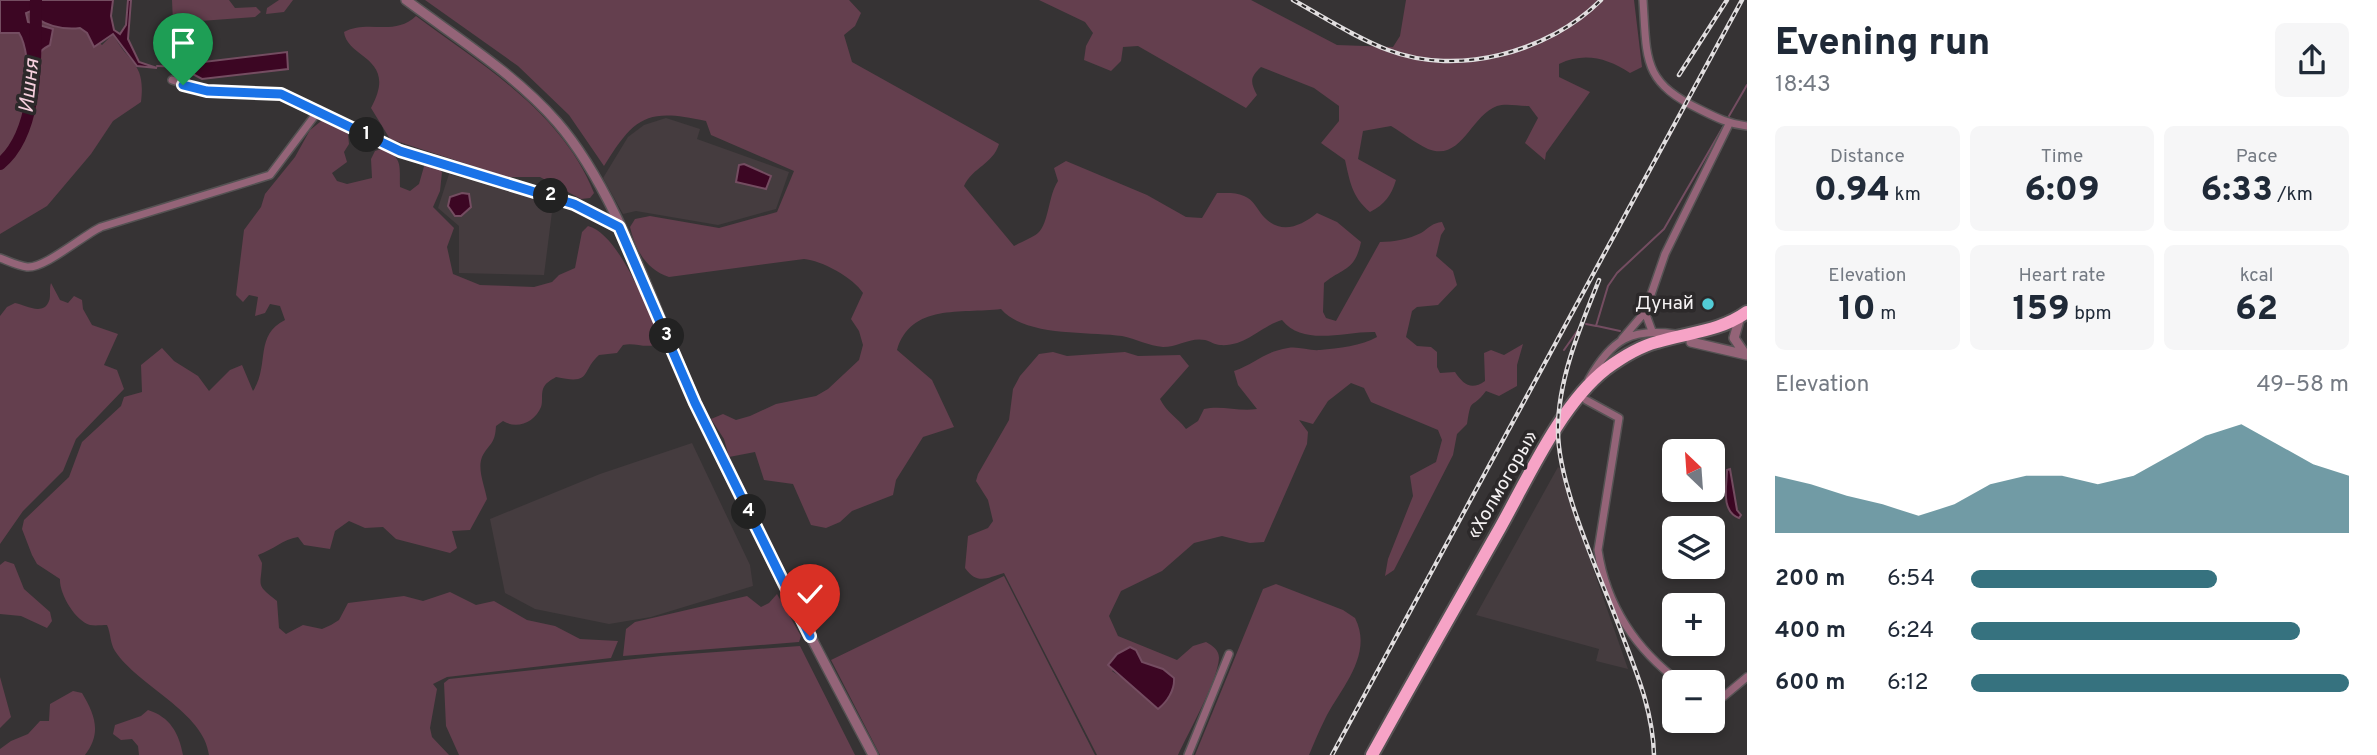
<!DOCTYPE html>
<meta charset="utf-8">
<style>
:root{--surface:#fff;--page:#f6f6f7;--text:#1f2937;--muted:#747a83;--accent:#36727f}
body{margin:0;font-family:Overpass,sans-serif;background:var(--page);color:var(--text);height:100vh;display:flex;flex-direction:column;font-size:26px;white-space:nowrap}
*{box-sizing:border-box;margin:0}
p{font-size:23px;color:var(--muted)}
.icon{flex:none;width:38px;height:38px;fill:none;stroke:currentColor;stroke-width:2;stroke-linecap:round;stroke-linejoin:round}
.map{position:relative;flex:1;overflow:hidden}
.drawer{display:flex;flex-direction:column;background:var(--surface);width:630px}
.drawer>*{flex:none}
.needle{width:46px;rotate:335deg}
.controls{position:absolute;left:1662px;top:439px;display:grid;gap:14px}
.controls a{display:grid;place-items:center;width:63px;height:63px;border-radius:10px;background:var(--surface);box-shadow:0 4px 10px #0003;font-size:35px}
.pin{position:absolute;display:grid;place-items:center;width:60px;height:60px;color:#fff;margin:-72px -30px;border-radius:50% 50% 50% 0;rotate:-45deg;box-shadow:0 0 7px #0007}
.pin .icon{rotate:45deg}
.km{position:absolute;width:35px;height:35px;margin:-18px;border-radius:50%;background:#222;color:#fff;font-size:19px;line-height:35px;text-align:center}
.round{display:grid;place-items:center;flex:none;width:74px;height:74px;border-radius:10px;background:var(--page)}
.headline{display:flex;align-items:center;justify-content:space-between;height:119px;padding:0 28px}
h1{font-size:38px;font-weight:800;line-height:52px}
.stats{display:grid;grid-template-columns:repeat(3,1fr);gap:10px;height:119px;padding:7px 28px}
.stats div{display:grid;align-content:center;border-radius:10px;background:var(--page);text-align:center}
.stats b{font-size:35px;font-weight:800}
.stats small{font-size:19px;font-weight:400}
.stats p{font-size:19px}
.chart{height:196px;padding:14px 28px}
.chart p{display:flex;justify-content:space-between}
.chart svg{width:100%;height:126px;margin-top:7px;fill:var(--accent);opacity:.7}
ul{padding:0 28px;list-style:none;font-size:23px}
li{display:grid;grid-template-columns:112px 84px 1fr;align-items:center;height:52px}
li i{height:18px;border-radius:9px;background:var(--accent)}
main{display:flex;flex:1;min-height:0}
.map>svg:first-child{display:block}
.built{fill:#453c3f}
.green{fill:#643f4e;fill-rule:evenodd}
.water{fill:#3c0623;stroke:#744d61;stroke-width:2}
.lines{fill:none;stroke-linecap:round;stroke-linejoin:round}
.stream{stroke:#744d61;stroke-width:2}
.river{stroke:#3c0623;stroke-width:12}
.minor-casing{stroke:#555253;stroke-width:10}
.tertiary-casing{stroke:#555253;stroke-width:12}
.trunk-casing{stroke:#555253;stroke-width:16}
.minor{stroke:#946478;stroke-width:7}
.tertiary{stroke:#946478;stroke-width:9}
.trunk{stroke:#f6a3c6;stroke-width:12}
.rail-casing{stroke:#e1dedf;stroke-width:4.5}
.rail{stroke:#2c292a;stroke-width:2;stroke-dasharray:5;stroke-linecap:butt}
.route-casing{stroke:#fff;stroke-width:14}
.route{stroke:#1a73e8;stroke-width:9}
.poi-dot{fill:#52ccd6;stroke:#2c292a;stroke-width:2.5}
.labels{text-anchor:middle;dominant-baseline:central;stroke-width:7;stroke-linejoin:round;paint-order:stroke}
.poi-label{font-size:19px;fill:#f5f2f3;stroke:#2c292a;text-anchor:end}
.street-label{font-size:19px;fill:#f5f2f3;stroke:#2c292a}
.water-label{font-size:21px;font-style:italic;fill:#f5cfdd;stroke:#2c292a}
</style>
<main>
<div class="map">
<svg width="1747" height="755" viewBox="0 0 1747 755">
<rect width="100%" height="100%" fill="#363334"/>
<!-- built -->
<path class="built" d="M666 118 700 129 697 139 789 172 776 209 718 225 636 211 623 214 603 178 628 137 644 125Z
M449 174 553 204 544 275 459 273V226L438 208Z
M692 443 750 565 753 586 651 617 609 624 535 609 505 593 490 519 600 474Z
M1558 467 1562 470 1567 494 1628 669 1596 661 1599 649 1476 615Z"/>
<!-- green -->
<path class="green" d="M172 0H229L235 8 256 7 261 12 255 17 173 23Z
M279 0H293L284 12 266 14 267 8Z
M425 0H849L861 13 855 26 844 35 852 62 999 144C993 164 973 167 964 186L1014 246C1021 242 1032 238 1038 233 1049 223 1048 196 1058 181L1054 168 1066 161 1147 195 1186 217 1202 218 1217 193C1226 193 1236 192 1244 196 1254 200 1257 209 1263 216 1280 235 1300 227 1317 213L1337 222 1361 242C1355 271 1344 267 1324 283L1323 312 1326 318 1336 321 1380 242C1394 242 1409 239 1421 233 1429 228 1432 223 1442 222L1445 229 1441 235 1436 256 1453 271 1457 285 1438 305 1417 307 1412 311 1406 337 1417 346 1431 347 1437 352V367L1440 373 1455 372C1463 384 1471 391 1485 381L1484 353 1491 350 1504 355 1523 344 1517 365V386L1499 396 1486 391C1470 412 1472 394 1467 424L1457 434 1453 455 1394 570 1385 576 1388 559 1413 496 1410 476 1436 462 1442 440 1438 430 1371 402 1364 388 1351 383 1328 401 1313 424 1299 420 1308 432 1307 444 1264 542 1250 543 1222 536 1194 543 1162 571 1121 591 1109 616 1118 636 1177 660 1193 646 1206 642C1213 646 1219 650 1219 658 1218 680 1188 733 1178 755H1097L1004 573C987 578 977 585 965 568L968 536 988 528 993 521 988 500 976 481 978 474 1009 420 1013 389 1020 376 1039 354 1053 352 1067 356 1125 352 1138 356 1180 355 1189 366 1160 399C1167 413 1177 417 1186 429L1198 421 1204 409C1222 405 1239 412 1257 409L1238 385 1234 371C1255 364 1263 352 1288 348 1298 346 1309 351 1320 350 1338 348 1362 346 1377 337L1375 332C1345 331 1303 347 1282 320 1261 326 1246 347 1220 345 1215 345 1210 341 1205 340 1190 337 1178 347 1163 347 1149 346 1136 339 1122 336 1088 331 1025 337 1001 309 961 314 911 303 897 350L932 380 954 427 923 437 896 480 893 495 852 511 840 522 826 528 811 525 793 484 764 480 755 452 729 457 724 439 711 419 723 414 736 420 750 416 776 404 816 396 828 389 859 360 863 345 859 331 851 319 863 293C854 278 821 260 804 259L669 277C647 270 635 250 630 227L635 219 650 216 719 228 777 212 794 171 711 135 706 121C647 108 635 116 604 166L569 115 518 66ZM1136 650 1142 662 1163 669 1174 686 1168 699 1152 704 1143 692 1112 671Z
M1039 0H1251L1337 45 1393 47 1400 36 1406 0H1634L1642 67 1630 73C1607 58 1584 52 1559 64V77L1590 92 1546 153 1545 160 1525 143 1538 118 1529 106C1520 106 1505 103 1497 106 1470 116 1462 162 1428 149 1415 143 1403 133 1391 126L1363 131 1358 159 1396 180C1391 196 1385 204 1370 212 1352 197 1350 182 1345 160L1321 143 1339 121V106L1314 88 1261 67C1250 77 1250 82 1257 95L1246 108 1138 46 1123 47 1121 61 1111 71 1084 60 1086 46 1093 33 1085 22Z
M32 11C43 25 63 31 80 28L102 45 113 34C128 64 146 61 141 102L113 121 91 154 47 206 0 234V33H19L27 44 29 75 53 29 28 22 26 12Z
M416 16C482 65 562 112 594 193L590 198 581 199 540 177H507L390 139 371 108C399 57 347 59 344 32 368 19 394 37 416 16Z
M325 118 334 121 348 134 349 144 344 152 347 162 332 173 337 181 347 184 372 178 371 159 375 151 384 148C404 159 399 168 400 187L410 191 419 184 425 163 435 165 442 172 440 191 433 207 454 228 447 247 453 274 480 285 534 287 552 282 559 275 575 268 582 232 588 226C619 234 646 307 660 335L658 344C645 349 635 342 623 345L617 353 599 355C580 372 593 385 556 377 551 380 545 383 543 389 541 395 543 401 541 407 535 422 517 430 503 421L496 426C495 445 489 443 482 457 477 469 485 487 487 499L470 530 452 531 457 548 450 553 396 539 383 527 365 528 349 521 335 531 330 549 304 545 298 537C283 539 273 550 258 555L262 563C261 587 255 584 277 601L279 628 286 634 303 625 322 629 331 625 339 620 348 603 404 596 423 601 450 592 476 605 494 601 527 620 555 626 580 639 618 641 611 658 447 677 433 684 437 689 430 728 432 737 449 755H209C204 712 138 686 115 651 110 643 111 634 107 625 102 625 95 626 90 625 75 621 59 593 60 579L37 564 32 555 22 529 24 520 69 477 82 442 121 406 124 397 142 392 141 365 162 348 174 361 198 376 209 391 230 370 242 365 253 391C270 365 254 335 285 320L280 306 270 304 265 313 255 316 258 297 249 295 243 302 236 295 244 230 261 207 265 194 295 157 310 130Z
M51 283 60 300 68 303 74 296 82 300 83 309 92 325 118 334 104 365 117 370 124 389 76 439 63 471 23 511 0 544V316L7 307 15 303C24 304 43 317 49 301 51 296 49 289 51 283Z
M5 561 14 564 24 589 50 612 52 621 47 628 21 616 0 614V565Z
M1004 576 1095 755H880L831 660Z
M1276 584 1343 610 1355 618C1374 655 1340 689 1325 719 1319 731 1314 743 1309 755H1195L1263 589Z
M777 594 801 636 799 642 623 656 626 629 635 622 747 596 761 607 769 603Z
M800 646 855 755H459L446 726 444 683 449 679 662 656Z
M0 677 11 717 0 728Z
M73 691 82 693C95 715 102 733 85 755H0V749L11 741 28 734 40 721H49L50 704Z
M148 710C170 717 179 733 183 755H139L138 746 132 739 121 740 113 734 115 725 141 716Z"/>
<!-- water -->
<path class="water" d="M0 0H113L111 16 114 30 120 34 126 25 128 0H131L128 39 139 62 157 68 137 66 113 34 94 47 87 33 80 28C65 30 39 26 31 11L26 13 28 22 53 29 50 45C29 56 38 66 34 82 24 68 29 48 19 33H0Z
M287 52 288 69 202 79 187 71 186 64Z
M744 164 771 176 766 189 736 182 739 165Z
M462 193 469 194 471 207 461 216H455L448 206 450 197Z
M1730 469 1737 510 1741 515 1739 518C1720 511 1727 485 1727 470Z
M1130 647 1136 650 1142 662 1163 669 1174 678C1175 690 1167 702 1158 709L1108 665 1117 654Z"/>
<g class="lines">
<!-- stream -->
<path class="stream" d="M157 66 186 67
M1729 116 1747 85
M1586 324 1596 326 1608 286 1617 273 1664 229 1723 127
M1597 326 1620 331
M1564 350 1583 323"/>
<!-- river -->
<path class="river" d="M0 164C41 131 35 48 36 0"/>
<!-- minor casing -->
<g class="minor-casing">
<path id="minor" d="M1643 0C1647 60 1642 82 1701 110 1717 118 1729 124 1747 126
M172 80 207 91 281 95 400 151 532 190 574 204 619 227
M0 258C8 261 18 266 27 267 44 269 82 236 101 227L270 175 319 110
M1645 312 1652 331
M1622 339 1645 312 1665 254 1729 124
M1589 379C1612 339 1631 328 1675 334
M1586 400 1619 418 1598 550C1606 605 1636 650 1680 682
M1713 700 1723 697 1747 677
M1188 755 1229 654"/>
</g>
<!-- tertiary casing -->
<g class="tertiary-casing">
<path id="tertiary" d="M406 0C457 38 515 74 557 122 618 192 656 316 695 401 749 521 811 638 873 755
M1740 317 1734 338 1745 354
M1691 342 1747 355"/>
</g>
<!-- trunk casing -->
<g class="trunk-casing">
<path id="trunk" d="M1372 755C1414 679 1457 604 1500 528 1528 478 1561 404 1606 369 1621 358 1638 347 1657 342 1689 332 1719 332 1747 312"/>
</g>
<!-- minor -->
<use href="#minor" class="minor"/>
<!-- tertiary -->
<use href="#tertiary" class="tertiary"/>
<!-- trunk -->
<use href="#trunk" class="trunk"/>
<!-- rail casing -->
<g class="rail-casing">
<path id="rail" d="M1293 0C1324 17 1354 37 1388 50 1458 77 1549 52 1601 0
M1679 75 1727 0
M1599 280C1581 325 1558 379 1558 429 1557 487 1603 581 1623 637 1638 676 1653 713 1654 755
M1332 755 1742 0"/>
</g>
<!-- rail -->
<use href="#rail" class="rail"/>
</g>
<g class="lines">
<!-- route casing -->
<g class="route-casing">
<path id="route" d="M183 85 207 91 281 94 400 151 574 204 619 227 695 403 810 636"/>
</g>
<!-- route -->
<use href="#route" class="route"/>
</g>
<!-- markers -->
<circle class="poi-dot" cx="1708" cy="304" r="7"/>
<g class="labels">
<!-- poi labels -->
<g class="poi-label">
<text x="1694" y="304">Дунай</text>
</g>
<!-- street labels -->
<g class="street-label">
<text transform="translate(1503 485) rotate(-60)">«Холмогоры»</text>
</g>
<!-- water labels -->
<g class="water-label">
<text transform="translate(30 86) rotate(-84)">Ишня</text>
</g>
</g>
</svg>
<div class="controls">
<a><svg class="needle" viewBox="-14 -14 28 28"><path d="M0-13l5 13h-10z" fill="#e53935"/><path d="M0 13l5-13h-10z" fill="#747a83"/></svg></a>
<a><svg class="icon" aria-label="layers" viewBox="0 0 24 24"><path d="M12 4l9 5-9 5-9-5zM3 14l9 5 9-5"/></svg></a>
<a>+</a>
<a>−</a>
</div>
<div class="pin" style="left:183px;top:85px;background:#1e9e55"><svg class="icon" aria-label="arrive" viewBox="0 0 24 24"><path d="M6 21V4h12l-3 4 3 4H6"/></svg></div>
<div class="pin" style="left:810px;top:636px;background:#d93025"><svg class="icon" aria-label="check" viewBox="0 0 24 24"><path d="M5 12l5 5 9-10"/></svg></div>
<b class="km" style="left:367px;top:135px">1</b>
<b class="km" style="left:551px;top:196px">2</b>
<b class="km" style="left:667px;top:336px">3</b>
<b class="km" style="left:749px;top:512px">4</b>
</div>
<section class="drawer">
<div class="headline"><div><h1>Evening run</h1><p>18:43</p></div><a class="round"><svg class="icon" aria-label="share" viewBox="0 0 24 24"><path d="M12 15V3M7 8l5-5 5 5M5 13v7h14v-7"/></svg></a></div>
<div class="stats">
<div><p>Distance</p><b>0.94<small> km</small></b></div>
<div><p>Time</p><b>6:09</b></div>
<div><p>Pace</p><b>6:33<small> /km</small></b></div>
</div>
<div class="stats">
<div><p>Elevation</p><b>10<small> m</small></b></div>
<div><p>Heart rate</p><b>159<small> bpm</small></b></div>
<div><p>kcal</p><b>62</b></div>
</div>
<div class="chart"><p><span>Elevation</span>49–58 m</p>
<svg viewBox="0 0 160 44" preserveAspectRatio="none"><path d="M0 44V24L10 27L20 31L30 34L40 38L50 34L60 27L70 24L80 24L90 27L100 24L110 17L120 10L130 6L140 13L150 20L160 24V44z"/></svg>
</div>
<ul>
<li><b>200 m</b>6:54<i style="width:65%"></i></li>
<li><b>400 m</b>6:24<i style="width:87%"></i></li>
<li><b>600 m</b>6:12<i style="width:100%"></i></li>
</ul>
</section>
</main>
